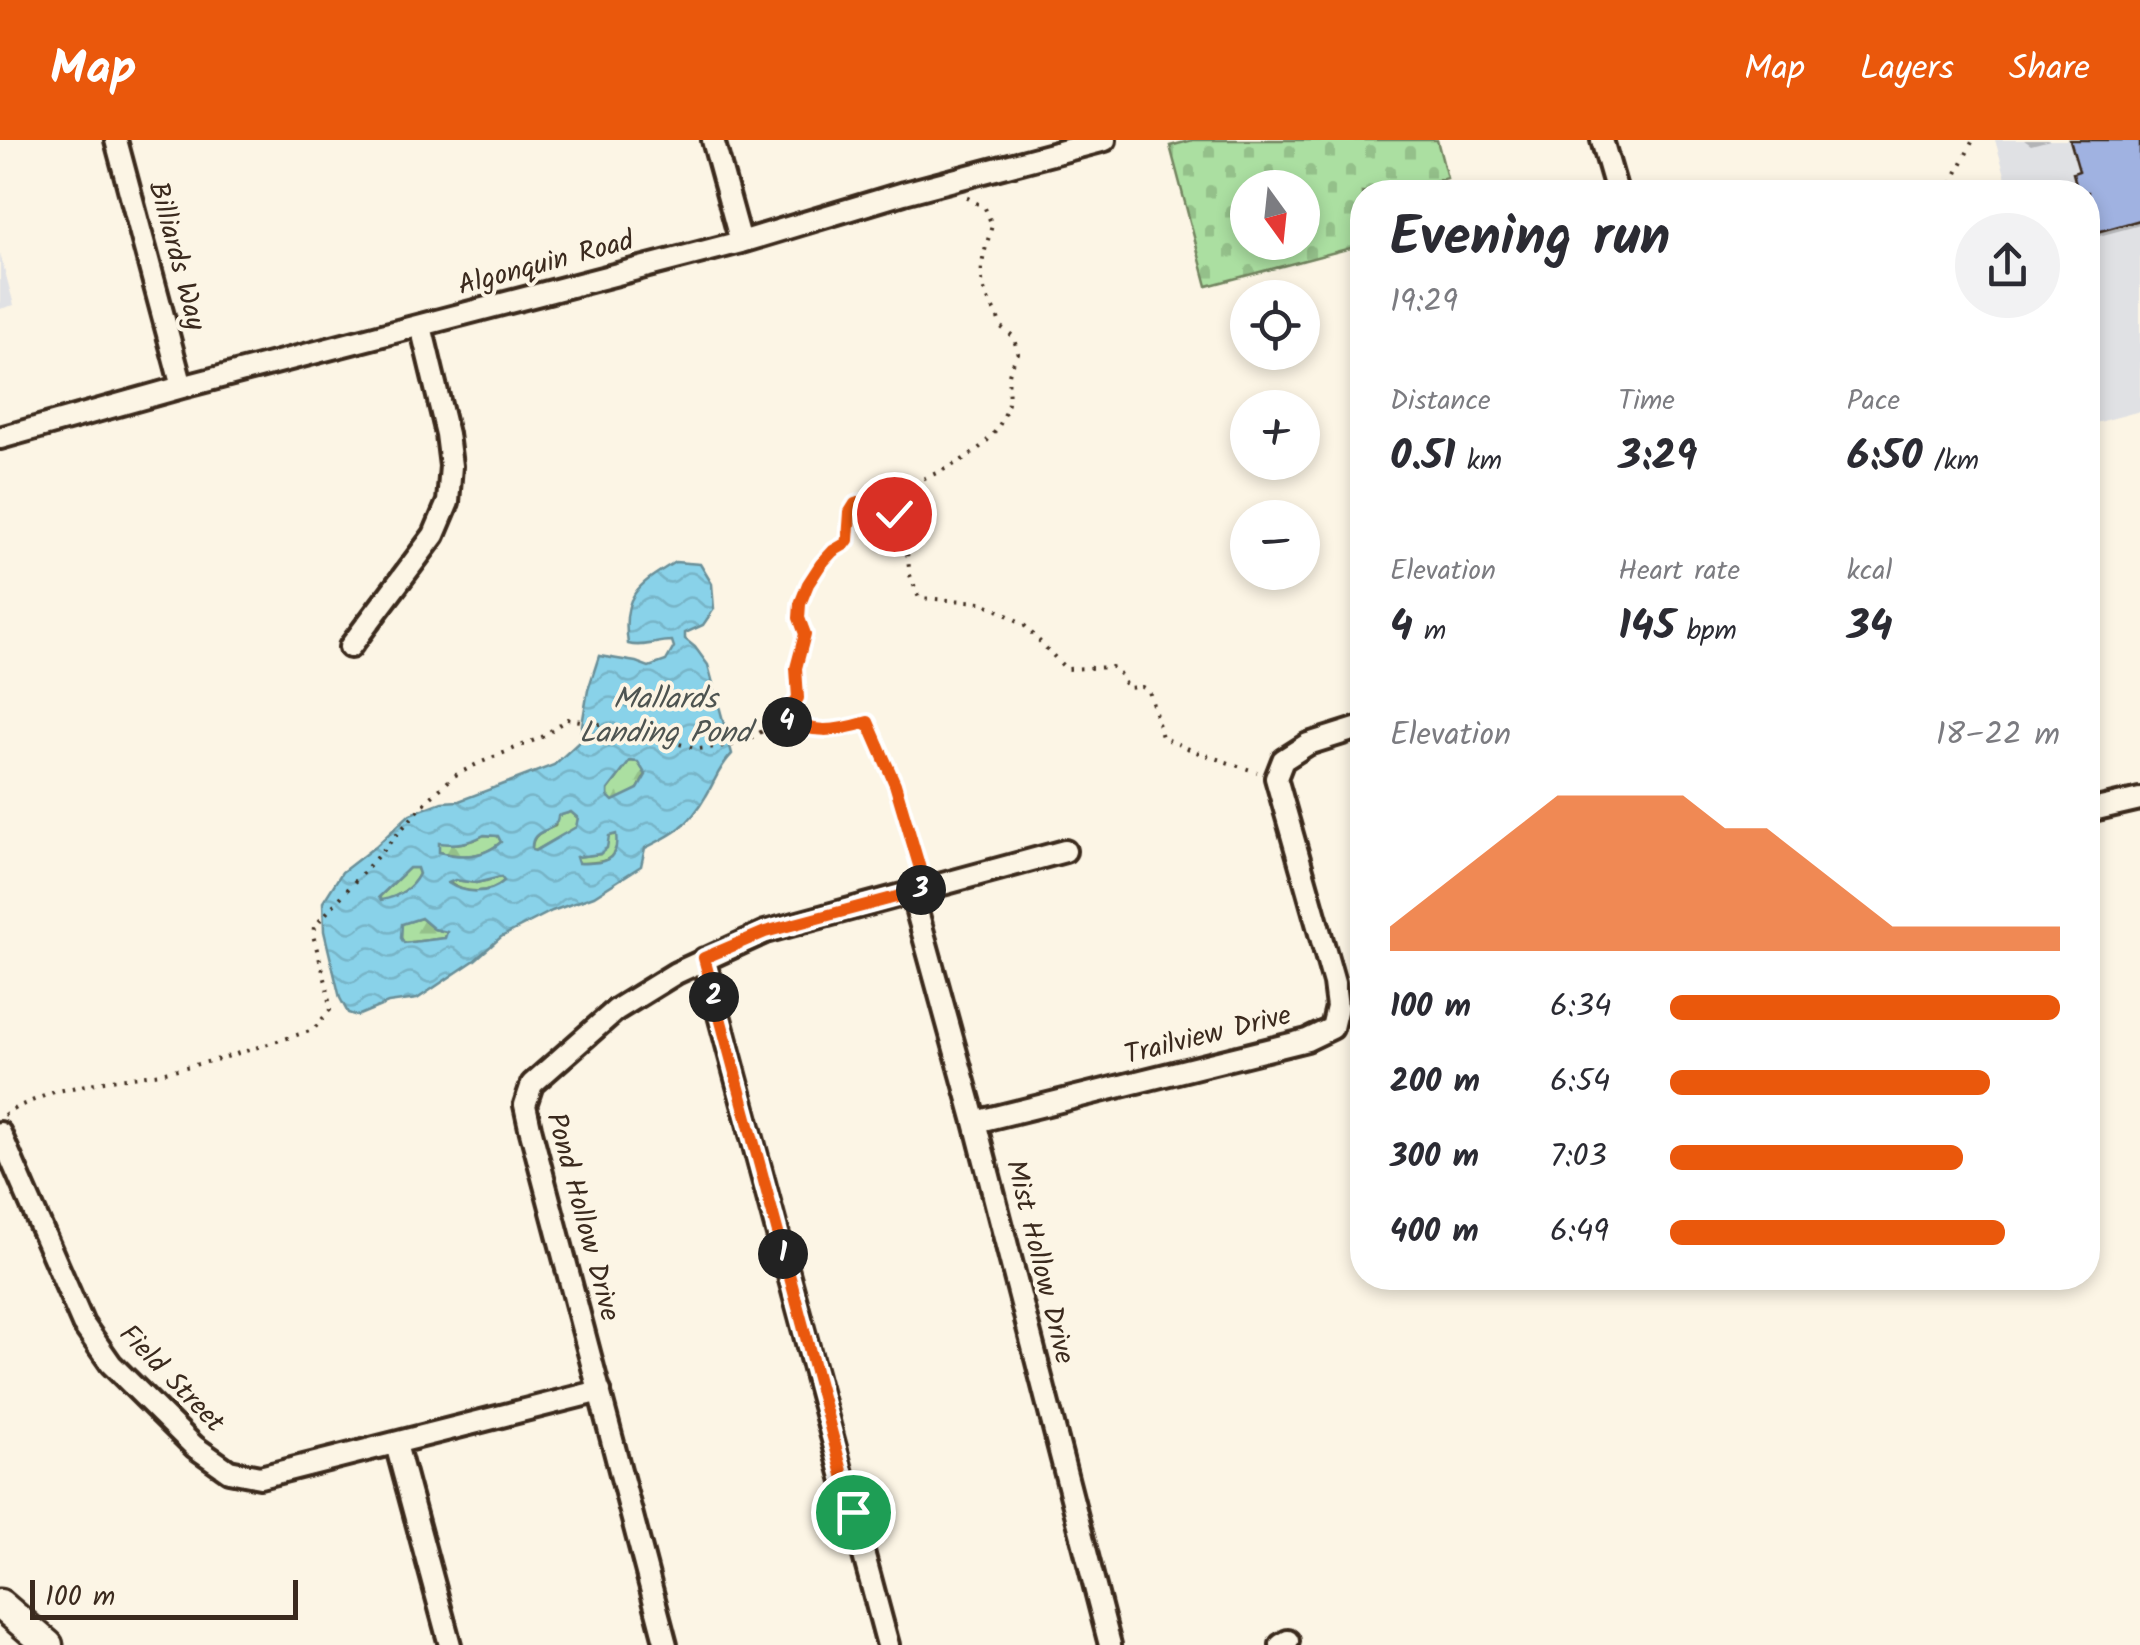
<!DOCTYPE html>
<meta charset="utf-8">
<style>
:root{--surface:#fff;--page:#f2f2f3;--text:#2b2b33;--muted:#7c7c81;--accent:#ea580c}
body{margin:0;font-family:Kalam,sans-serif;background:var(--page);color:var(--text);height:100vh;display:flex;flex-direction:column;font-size:38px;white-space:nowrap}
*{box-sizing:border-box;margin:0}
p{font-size:32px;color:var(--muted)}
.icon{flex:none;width:55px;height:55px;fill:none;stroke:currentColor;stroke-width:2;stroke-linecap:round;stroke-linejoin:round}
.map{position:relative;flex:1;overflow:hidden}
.sheet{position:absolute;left:1350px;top:40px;width:750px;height:1110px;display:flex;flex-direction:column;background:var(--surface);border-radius:40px;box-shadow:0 5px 15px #0003}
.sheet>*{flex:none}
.needle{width:65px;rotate:165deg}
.tools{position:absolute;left:1230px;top:30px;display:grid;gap:20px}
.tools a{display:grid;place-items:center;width:90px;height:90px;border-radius:50%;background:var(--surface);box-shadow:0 5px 15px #0003;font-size:50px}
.scale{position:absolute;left:30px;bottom:25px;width:268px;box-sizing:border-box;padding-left:10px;border:5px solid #3b2a1e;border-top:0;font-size:28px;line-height:35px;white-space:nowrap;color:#3b2a1e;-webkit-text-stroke:8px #fcf5e5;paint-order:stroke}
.pin{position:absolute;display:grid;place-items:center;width:85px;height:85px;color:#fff;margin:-42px;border:5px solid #fff;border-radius:50%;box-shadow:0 2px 10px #0007}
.km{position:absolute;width:50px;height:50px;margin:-25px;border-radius:50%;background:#222;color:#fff;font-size:28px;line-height:50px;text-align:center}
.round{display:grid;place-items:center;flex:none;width:105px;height:105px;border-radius:52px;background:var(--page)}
.headline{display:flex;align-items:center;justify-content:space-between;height:170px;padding:0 40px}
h1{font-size:55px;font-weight:700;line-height:75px}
.figures{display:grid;grid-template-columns:repeat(3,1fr);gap:15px;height:170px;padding:10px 40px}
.figures div{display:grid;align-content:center}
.figures b{font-size:42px;font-weight:700}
.figures small{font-size:28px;font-weight:400}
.figures p{font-size:28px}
.chart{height:280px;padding:20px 40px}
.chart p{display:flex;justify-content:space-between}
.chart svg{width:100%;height:180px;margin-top:10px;fill:var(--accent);opacity:.7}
ul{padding:0 40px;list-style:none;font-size:32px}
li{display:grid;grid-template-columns:160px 120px 1fr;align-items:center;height:75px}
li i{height:25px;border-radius:12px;background:var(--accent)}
header{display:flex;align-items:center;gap:60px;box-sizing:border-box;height:140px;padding:0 50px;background:var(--accent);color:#fff}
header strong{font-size:48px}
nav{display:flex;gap:55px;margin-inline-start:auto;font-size:35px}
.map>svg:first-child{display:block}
.built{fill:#e0e1e4}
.forest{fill:url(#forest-firs);stroke:#738460;stroke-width:2.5}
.cemetery{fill:url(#cemetery-stones);stroke:#738460;stroke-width:2.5;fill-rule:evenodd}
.water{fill:url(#water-waves);stroke:#6a8f98;stroke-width:2.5;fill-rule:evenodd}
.shadow{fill:#0003}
.building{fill:#a0b2e1;stroke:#3b2a1e;stroke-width:2.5}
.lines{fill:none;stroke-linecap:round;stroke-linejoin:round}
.minor-casing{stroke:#3b2a1e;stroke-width:28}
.major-casing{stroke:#3b2a1e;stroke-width:35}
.path{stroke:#3b2a1e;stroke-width:4;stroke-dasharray:2.5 8;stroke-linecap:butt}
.minor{stroke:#fcf5e5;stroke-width:20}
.major{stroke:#fcf5e5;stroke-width:28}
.route-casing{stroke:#fff;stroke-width:20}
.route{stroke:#ea580c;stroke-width:12}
.labels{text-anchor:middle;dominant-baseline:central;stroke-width:8;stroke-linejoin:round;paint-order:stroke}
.street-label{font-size:28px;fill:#3b2a1e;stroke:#fcf5e5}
.water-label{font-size:30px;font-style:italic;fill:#4e5451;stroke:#fcf5e5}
</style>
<header>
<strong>Map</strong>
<nav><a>Map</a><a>Layers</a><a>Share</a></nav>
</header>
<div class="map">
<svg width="2140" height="1505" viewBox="0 0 2140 1505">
<defs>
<pattern id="forest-firs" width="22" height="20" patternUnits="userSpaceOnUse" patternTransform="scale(2.5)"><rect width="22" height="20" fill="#abdfa1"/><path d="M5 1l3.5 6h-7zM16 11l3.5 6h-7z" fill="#94c08a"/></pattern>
<pattern id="cemetery-stones" width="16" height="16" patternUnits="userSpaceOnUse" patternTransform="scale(2.5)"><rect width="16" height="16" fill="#abdfa1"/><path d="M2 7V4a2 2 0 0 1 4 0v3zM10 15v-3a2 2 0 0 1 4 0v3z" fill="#94c08a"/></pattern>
<pattern id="water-waves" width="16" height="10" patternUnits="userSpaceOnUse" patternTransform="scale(2.5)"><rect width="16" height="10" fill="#89d2e9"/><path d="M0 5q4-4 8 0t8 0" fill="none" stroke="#77b4c7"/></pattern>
</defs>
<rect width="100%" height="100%" fill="#fcf5e5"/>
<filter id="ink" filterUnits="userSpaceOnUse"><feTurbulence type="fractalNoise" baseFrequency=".01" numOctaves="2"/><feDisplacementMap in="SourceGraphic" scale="20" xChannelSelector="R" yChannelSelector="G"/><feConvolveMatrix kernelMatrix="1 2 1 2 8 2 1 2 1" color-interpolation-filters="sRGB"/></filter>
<g filter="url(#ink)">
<!-- built -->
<path class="built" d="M1995 0H2140V271L2088 285V52H2010Z
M0 113 14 165 0 169Z"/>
<!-- forest -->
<path class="forest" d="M630 621 638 622 646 634 638 649 613 662 608 656V650Z
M571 672 578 678 577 687 535 711 532 710C531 695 542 691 555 686L557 676Z
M617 694C620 723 601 723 578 723L575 717 600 714 609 696Z
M484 695 498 696 501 702C483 718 462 718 439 712L438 702C455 705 469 704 484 695Z
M409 728H417L419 734C411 750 398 757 382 761L379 757Z
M502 737 504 741C489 755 464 754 448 742L455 740 476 743Z
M421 778 434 789 447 792 445 798 404 803 401 798V784Z"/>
<!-- cemetery -->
<path class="cemetery" d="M1193 0H1437L1447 38 1393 52H1362V105L1207 146 1170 6ZM1248 48H1302V102H1248Z"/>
<!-- water -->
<path class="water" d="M675 422 700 424 712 444 714 469 703 485 685 493V499L695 507 708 525 732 614C719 627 715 641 706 656 689 686 674 694 645 708L641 726 594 756 552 771 501 797 475 820 417 859 388 863 357 876 348 873 340 858 324 791 323 762 342 732 377 705 410 674 442 662 459 661 554 625 579 602 588 550 599 516 636 522 649 527 666 521 674 507 672 501C656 501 643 508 628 504 621 456 637 445 675 422ZM630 621 638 622 646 635 638 649 613 661 608 656V650ZM571 672 578 678 576 687 535 711 532 710C530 685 556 696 558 676ZM616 694C620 723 600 724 578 723L576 717 600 714 607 708 609 696ZM484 695 498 696 501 702C483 718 461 718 439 712V703C456 705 469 703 484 695ZM409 728H417L419 734C411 750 398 757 381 760L379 757ZM501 737 504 741C489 755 464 754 448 743L455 740 476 743ZM421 778 434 789 447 792 445 798 404 803 401 798 402 784Z"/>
<!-- shadow -->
<path class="shadow" d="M2024 0H2050L2031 5Z
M2073 0H2140V85L2099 96 2092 92 2088 77V52H2081L2076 35 2082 33Z"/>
<!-- building -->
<path class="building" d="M2070 0H2140V80L2090 94 2088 86V52H2078L2073 33 2079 31Z"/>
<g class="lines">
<!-- minor casing -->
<g class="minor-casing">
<path id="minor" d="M116 0 182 247
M713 0 741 102
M1602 0 1617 52
M0 298 182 247 741 102 904 53 1105 0
M350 507 434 395 448 362 451 326 447 294 421 186
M2088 671 2140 659
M912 753 975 982 1110 1505
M704 819 888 1505
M975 982 1307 900 1332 888 1337 867 1334 843 1276 638 1283 620 1308 604 1362 587
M0 993 83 1184 111 1224 195 1307 229 1331 260 1337 600 1251
M396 1304 450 1505
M666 1505 530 988 525 965 532 944 616 870 676 833 765 792 1065 711
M1281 1505 1288 1501"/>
</g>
<!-- major casing -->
<g class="major-casing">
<path id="major" d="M0 1464 48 1505"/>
</g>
<!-- path -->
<path class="path" d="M1948 52 1973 0
M887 355 894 374 904 391 910 435 919 458 982 462 1022 483 1066 529 1112 527 1119 533 1127 548 1142 547 1149 551 1162 597 1196 612 1257 632
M782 579 799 558 796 528 805 493C792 468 810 433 830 414 836 409 843 406 848 400L850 372 855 364C900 345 979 328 1002 280 1012 261 1007 254 1009 235 1010 228 1015 220 1018 213L1013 196 1001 187C998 175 992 168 987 157 975 131 986 110 992 85L985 68 966 57
M4 975 17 967 54 952 104 941 161 933 223 918 313 890 330 870 327 846 313 795 314 787 427 661 454 636 477 624 542 597 567 579 595 583 699 609 741 604 782 579C813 594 835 592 868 581L895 645 921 731"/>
<!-- minor -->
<use href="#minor" class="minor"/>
<!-- major -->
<use href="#major" class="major"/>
</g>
</g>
<g class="lines" filter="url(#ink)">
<!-- route casing -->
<g class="route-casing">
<path id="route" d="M853 1372 704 818 765 792 926 749 895 644 868 582C834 592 814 594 782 579L798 558 796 528 805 494 799 478 800 464 808 444 821 424 833 411 845 404 848 400 850 372 855 364 887 354 894 374"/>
</g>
<!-- route -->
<use href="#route" class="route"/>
</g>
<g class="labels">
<!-- street labels -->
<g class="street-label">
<text transform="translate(176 116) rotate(75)">Billiards Way</text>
<text transform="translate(546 124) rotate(-15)">Algonquin Road</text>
<text transform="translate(1208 896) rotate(-14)">Trailview Drive</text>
<text transform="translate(582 1077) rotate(75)">Pond Hollow Drive</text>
<text transform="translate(1039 1122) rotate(76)">Mist Hollow Drive</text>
<text transform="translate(171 1239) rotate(46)">Field Street</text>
</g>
<!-- water labels -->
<g class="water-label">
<text x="665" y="560">Mallards<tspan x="665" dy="34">Landing Pond</tspan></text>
</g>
</g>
</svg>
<div class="tools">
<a><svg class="needle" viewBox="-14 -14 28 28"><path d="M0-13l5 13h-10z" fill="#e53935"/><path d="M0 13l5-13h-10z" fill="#7c7c81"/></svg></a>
<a><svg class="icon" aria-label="locate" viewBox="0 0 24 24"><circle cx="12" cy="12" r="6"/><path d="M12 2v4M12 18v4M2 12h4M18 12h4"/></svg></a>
<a>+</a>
<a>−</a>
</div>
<div class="scale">100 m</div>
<div class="pin" style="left:853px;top:1372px;background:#1e9e55"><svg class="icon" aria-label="arrive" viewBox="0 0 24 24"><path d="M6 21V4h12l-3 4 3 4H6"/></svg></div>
<div class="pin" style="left:894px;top:374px;background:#d93025"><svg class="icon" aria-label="check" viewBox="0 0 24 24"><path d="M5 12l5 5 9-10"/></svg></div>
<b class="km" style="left:783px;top:1114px">1</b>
<b class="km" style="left:714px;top:857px">2</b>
<b class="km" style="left:921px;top:750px">3</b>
<b class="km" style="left:787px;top:582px">4</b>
<section class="sheet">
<div class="headline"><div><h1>Evening run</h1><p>19:29</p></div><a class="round"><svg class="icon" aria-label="share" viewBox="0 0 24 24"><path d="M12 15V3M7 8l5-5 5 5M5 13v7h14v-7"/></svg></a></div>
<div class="figures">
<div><p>Distance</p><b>0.51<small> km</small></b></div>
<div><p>Time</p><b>3:29</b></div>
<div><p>Pace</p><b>6:50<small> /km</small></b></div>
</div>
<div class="figures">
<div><p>Elevation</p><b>4<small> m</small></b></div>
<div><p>Heart rate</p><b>145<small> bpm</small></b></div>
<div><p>kcal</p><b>34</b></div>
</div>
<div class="chart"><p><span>Elevation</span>18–22 m</p>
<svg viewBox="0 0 160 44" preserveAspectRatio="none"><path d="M0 44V38L10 30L20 22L30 14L40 6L50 6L60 6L70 6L80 14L90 14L100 22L110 30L120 38L130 38L140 38L150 38L160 38V44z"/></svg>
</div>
<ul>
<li><b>100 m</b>6:34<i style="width:100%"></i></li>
<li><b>200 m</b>6:54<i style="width:82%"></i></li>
<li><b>300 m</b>7:03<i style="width:75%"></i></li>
<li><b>400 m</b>6:49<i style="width:86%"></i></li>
</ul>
</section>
</div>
